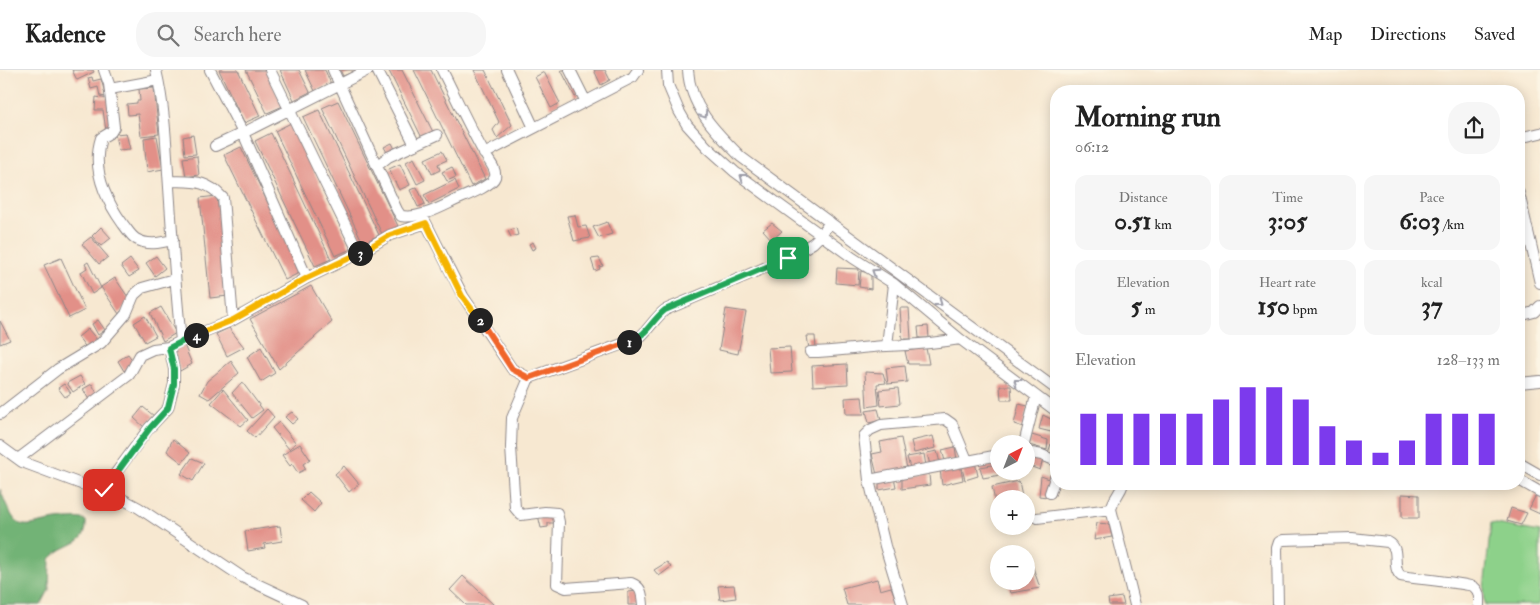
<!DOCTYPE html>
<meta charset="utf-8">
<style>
:root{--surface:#fff;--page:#f6f6f6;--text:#222;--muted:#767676;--line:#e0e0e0;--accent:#7c3aed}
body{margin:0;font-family:"IM FELL Double Pica",serif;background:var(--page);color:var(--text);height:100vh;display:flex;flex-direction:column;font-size:19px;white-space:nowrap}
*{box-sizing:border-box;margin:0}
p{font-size:16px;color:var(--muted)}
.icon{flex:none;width:28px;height:28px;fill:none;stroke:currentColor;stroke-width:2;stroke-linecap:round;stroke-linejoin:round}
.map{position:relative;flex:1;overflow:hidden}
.drawer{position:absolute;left:1050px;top:15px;width:475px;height:405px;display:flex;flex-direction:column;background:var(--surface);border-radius:20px;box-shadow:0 2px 12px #0003}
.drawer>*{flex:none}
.needle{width:32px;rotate:42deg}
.tools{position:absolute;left:990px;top:365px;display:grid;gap:10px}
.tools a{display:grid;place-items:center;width:45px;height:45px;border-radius:50%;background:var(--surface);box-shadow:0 2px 12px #0003;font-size:25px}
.pin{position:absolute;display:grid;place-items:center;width:42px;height:42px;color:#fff;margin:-21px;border-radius:10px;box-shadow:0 2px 8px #0006}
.km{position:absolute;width:25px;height:25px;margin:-12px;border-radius:50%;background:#222;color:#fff;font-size:14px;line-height:25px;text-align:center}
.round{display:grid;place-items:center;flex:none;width:52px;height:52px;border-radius:20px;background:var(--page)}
.summary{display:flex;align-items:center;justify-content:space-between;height:85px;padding:0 25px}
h1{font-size:28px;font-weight:800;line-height:38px}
.metrics{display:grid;grid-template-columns:repeat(3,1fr);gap:8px;height:85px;padding:5px 25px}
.metrics div{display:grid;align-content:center;border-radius:12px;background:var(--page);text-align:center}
.metrics b{font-size:25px;font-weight:800}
.metrics small{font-size:14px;font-weight:400}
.metrics p{font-size:14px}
.chart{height:140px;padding:10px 25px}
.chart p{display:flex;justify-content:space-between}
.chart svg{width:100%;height:90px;margin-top:5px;stroke:var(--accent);stroke-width:6}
header{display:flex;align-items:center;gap:30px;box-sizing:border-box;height:70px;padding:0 25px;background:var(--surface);border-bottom:1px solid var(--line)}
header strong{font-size:24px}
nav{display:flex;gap:28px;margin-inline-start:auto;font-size:18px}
.search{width:350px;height:45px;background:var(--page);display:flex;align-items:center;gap:12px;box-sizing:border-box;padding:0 18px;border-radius:20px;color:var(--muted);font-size:19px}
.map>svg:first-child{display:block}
.green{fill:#8dd18a;stroke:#587a62}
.forest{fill:#72b376;stroke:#4a6a58}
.building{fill:#e29088}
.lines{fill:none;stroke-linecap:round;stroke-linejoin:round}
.minor-casing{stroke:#8c8586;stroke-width:12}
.minor{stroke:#fff;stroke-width:10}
.oneway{stroke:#9c9ca7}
.split-1-casing{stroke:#fff;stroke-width:10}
.split-2-casing{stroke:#fff;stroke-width:10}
.split-3-casing{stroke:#fff;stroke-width:10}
.split-4-casing{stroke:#fff;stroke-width:10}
.split-5-casing{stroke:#fff;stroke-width:10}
.split-1{stroke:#22a559;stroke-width:6}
.split-2{stroke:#f0652b;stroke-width:6}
.split-3{stroke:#f5b400;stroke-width:6}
.split-4{stroke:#f5b400;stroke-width:6}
.split-5{stroke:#22a559;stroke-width:6}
</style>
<header>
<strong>Kadence</strong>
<div class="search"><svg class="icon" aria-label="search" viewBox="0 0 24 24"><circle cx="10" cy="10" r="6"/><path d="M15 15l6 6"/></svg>Search here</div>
<nav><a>Map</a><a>Directions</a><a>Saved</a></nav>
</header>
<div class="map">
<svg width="1540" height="535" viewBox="0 0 1540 535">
<rect width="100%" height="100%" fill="#fcf5e5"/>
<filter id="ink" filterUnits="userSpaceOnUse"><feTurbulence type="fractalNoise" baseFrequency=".02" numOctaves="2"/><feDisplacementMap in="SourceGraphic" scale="10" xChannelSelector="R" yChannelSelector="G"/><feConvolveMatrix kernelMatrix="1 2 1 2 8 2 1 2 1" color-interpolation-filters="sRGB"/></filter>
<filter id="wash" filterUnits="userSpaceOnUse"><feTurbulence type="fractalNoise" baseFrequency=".0096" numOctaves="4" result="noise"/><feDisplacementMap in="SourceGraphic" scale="20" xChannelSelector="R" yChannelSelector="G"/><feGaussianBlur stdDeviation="1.12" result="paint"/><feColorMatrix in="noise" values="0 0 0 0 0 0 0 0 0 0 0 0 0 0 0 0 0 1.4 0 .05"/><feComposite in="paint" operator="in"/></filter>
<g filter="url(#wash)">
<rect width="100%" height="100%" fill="#f7e8d1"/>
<!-- green -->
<path class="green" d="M1491 453 1540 462V535H1485L1484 519Z"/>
<!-- forest -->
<path class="forest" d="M0 419C20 472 22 452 67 449 75 449 80 447 86 451 87 473 73 472 59 481 56 483 53 486 50 489L49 520 41 535H0Z"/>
<g id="blocks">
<!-- building -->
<path class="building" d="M72 0H93L94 2 77 10Z
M219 0H238L260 46 244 53Z
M246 0H266L283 36 267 43Z
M280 0H299L310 22 294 30Z
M305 0H325L331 14 315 21Z
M340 0H357L343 6Z
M392 0H402L434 64 423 70 389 1Z
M414 0H431L485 109 471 116Z
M474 0H485L512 55 497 68 493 60 499 52Z
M561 0H566L579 25 575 27Z
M594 0H605L610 10 601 15Z
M544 2 560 33 551 38 535 7Z
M92 7 93 11 101 9 106 27 100 26 98 17 91 19 88 8Z
M154 18 159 64 141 66 138 44 128 45 127 34 137 33V31H140L139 19Z
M96 27 109 29 111 60 106 61 103 40H95Z
M338 31 398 156 382 164 322 38Z
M319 40 379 165 363 173 303 47Z
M291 53 351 179 335 186 275 61Z
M126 63 130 79 118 80 115 64Z
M271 63 331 189 315 196 255 71Z
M193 65 196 84 185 85 183 67Z
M157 66 163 99 147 102 144 68Z
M392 73 396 81 388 84 384 77Z
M241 77 301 202 285 210 224 85Z
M442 81 447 90 438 94 440 100 432 104 425 89Z
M197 86 199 105 186 107 183 88Z
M414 88 425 110 417 114 406 92Z
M400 94 410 115 399 120 389 99Z
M452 97 456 107 447 111 442 102Z
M455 110 459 119 429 134 424 125Z
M417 117 425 134 418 137 410 120Z
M217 126 228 226 210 228 200 128Z
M575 145 578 157 586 156 590 168 574 171 567 146Z
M607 152 612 164 599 168 593 157Z
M772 153 782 161 772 170 763 160Z
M101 157 111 168 101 176 92 166Z
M516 158 518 165 511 167 508 161Z
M91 167 108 187 99 194 82 174Z
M533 172 536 178 532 180 529 174Z
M156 186 165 198 155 206 146 193Z
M61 188 85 240 69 248 44 195Z
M599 188 603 196 599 197 600 199 595 201 591 189Z
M130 189 139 201 129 207 121 196Z
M88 192 101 218 92 224 81 202 87 198 85 194Z
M837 198 859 199 858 215 836 213Z
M861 201 871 204V219L859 217Z
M115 208 130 230 119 244 101 217Z
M311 216 332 252 279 299 250 249Z
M161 237 176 263 163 271 150 243Z
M900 238H909L911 269H902Z
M726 239 746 242 738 284 719 280Z
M145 246 156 266 145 272 134 253Z
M98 250 105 260 98 265 92 254Z
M0 251 10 270 0 274Z
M928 256 929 268H919L918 257Z
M229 258 244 277 227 286 216 264Z
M88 259 98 271 88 280 78 267Z
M807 266H815L816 279H809Z
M184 275 192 294 180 301 174 280Z
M261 277 275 303 261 312 247 287Z
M790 277 792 302 770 303 768 278Z
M926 278 929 294H908L905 281Z
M128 284 133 291 124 301 118 291Z
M231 291 239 303 209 329 200 324 207 311Z
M847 294 848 314 813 316 812 296Z
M905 296 907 312 888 314 886 298Z
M865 302 883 303 886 313 877 314 879 335 867 337Z
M80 306 85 314 73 322 67 313Z
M242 312 263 340 252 348 232 323Z
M64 314 71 323 65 327 58 318Z
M92 314 98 325 89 330 83 319Z
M1000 316H1011L1012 330H1001Z
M898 318 900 334 881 336 879 320Z
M223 319 248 350 241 356 211 333Z
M862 327 864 344H846L845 328Z
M1019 334 1028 336 1023 357 1014 354Z
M143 337 154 346 144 357 134 348Z
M267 339 274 347 255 368 247 361Z
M878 339 881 350 869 353 866 341Z
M292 342 298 349 292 354 285 347Z
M1043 345 1055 351 1051 362 1039 359Z
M279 352 296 373 289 379 272 358Z
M1032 365 1048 370 1047 380 1029 375Z
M933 366 936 378 914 383 911 371Z
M901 368 907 399 877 405 872 384 882 382 880 372Z
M173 369 190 383 182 393 167 381Z
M300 374 310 389 303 394 306 399 298 403 292 394 290 396 282 385Z
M1051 374 1056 376V385L1048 383Z
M955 377 957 390 945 391 942 380Z
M937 381 940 393 930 395 927 383Z
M924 384 926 396 910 398 907 387Z
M1026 386 1043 389 1040 400 1026 395Z
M192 388 204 393 193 411 181 404Z
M975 392 978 406 965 410 961 394Z
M960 394 963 410 942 415 940 399Z
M998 394 1000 405 983 408 980 397Z
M344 396 359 414 349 422 335 404Z
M929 404 930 415 902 419V407Z
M1041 406 1052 410 1047 427 1039 426Z
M894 407 896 417 879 420V410Z
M1019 411 1022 426 999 429V431L995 432 992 417Z
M309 422 321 433 314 442 301 430Z
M1402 424 1419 425V448H1402Z
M1536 425 1540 427V444L1529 439Z
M1511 438 1527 443 1521 455 1507 451Z
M555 444 557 453H548V457L541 458 538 445Z
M1097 453 1109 454 1112 467 1094 470Z
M280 456 282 471 264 474 265 478 248 481 245 461Z
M1026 486H1029L1040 518 1011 523 1007 511H1026Z
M667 492 671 497 659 506 654 500Z
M463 506 494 535H466L450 520Z
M877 509 880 520 891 517 898 535H847L842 518Z
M734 515 736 528 720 530 718 516Z
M639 521 640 535H628V522Z
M1122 527 1124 535H1109L1108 529Z"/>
</g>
</g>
<g filter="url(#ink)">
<use href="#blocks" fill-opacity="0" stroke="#8c8586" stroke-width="1"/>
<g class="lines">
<!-- minor casing -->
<g class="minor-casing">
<path id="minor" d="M104 0 109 14 114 57 111 62 101 68C91 99 105 129 123 154 127 159 131 166 136 169 148 176 160 173 173 170
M156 0C164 34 166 68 168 103 172 159 175 215 181 271L233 250 307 208 359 183 390 165 426 153 422 145
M210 0 243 63 368 0
M270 0 359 183
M333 0 397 140 401 146C420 149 439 138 456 130 465 126 492 116 495 107 497 99 488 90 484 83 469 56 456 28 442 0
M377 0 415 75
M507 0 534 58
M570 0 585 30
M667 0 668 15 679 41 687 55 707 77 735 102 784 138 853 188 894 214 960 269 1056 341
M688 0C690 37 716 62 741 87L1056 319
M110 19 158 10
M1519 68 1540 63
M215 76 243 63 307 208
M484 84 633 7 638 0
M378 95 388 87 437 65
M169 111C193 112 206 109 223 128L233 250
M1519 123 1540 213
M426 153 463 226 512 299 529 308 639 268C649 259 655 248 665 240L788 188 813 173 821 165 830 152
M1519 246 1534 242 1540 236
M887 276 894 214
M810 282C836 282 861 277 887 276 912 275 936 273 960 269
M529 308 512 348 511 377 515 438 521 445 545 442 557 443 559 452 557 514 566 518 631 513C642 517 642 524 643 535
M1519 313 1540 311
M0 344 58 299 101 273 126 244 134 225 142 218 174 209
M1024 374 1036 326
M0 376 22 392 81 414 104 419 139 438 242 507 302 535
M1026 382 1042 385 1056 391
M18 389 129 305 140 285 153 279 169 277 181 271
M1519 393 1540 405
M869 410 999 385
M1519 410 1540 422
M1123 414C1120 424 1114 427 1111 439L1135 535
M104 419 149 358 168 338 174 314V299L169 277
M1050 423 1056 405
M1037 448 1111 439
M903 535 885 476 869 410 864 366 870 360 881 355 945 349 952 354 967 390
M1278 535 1277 478 1279 472 1283 470 1352 468 1388 472C1402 479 1390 496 1401 506 1411 508 1471 514 1474 517 1480 522 1479 528 1479 535"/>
</g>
<!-- minor -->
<use href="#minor" class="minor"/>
</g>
<!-- one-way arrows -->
<defs><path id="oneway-chevron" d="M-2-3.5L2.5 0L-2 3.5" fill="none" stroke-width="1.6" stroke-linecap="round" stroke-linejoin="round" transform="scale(1.25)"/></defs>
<g class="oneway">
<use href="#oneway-chevron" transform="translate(704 45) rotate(56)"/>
<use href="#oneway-chevron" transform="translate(743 107) rotate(-143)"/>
<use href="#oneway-chevron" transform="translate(875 202) rotate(-147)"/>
<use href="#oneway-chevron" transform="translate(939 233) rotate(36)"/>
<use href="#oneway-chevron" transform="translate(1017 312) rotate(-143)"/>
</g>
</g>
<g class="lines" filter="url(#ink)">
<!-- split-1 casing -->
<g class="split-1-casing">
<path id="split-1" d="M629 272C648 265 650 252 665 240L788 188"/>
</g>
<!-- split-2 casing -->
<g class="split-2-casing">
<path id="split-2" d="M480 250 512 299 529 308 629 272"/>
</g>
<!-- split-3 casing -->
<g class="split-3-casing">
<path id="split-3" d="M360 183 390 165 426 153 462 226 480 250"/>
</g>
<!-- split-4 casing -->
<g class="split-4-casing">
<path id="split-4" d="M196 265 233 250 307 208 360 183"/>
</g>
<!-- split-5 casing -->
<g class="split-5-casing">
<path id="split-5" d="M104 420 150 358 168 338 174 314V299L169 278 196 265"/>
</g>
<!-- split-1 -->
<use href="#split-1" class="split-1"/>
<!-- split-2 -->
<use href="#split-2" class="split-2"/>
<!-- split-3 -->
<use href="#split-3" class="split-3"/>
<!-- split-4 -->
<use href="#split-4" class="split-4"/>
<!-- split-5 -->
<use href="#split-5" class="split-5"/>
</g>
</svg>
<div class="tools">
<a><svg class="needle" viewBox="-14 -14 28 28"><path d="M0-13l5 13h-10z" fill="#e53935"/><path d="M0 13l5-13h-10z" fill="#767676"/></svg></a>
<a>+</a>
<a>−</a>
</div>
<div class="pin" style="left:788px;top:188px;background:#1e9e55"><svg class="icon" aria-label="arrive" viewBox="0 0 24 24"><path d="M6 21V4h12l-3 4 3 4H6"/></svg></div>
<div class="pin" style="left:104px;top:420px;background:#d93025"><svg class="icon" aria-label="check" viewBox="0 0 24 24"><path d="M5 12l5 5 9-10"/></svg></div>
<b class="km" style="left:629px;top:272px">1</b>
<b class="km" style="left:480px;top:250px">2</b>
<b class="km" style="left:360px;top:183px">3</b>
<b class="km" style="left:196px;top:265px">4</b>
<section class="drawer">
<div class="summary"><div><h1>Morning run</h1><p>06:12</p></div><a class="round"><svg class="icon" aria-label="share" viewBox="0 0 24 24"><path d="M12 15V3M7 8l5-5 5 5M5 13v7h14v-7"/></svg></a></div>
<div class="metrics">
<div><p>Distance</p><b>0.51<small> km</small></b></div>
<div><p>Time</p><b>3:05</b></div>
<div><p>Pace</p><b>6:03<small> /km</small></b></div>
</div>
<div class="metrics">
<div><p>Elevation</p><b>5<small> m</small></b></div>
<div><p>Heart rate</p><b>150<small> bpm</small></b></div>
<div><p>kcal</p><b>37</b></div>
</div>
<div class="chart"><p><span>Elevation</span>128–133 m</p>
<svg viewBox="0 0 160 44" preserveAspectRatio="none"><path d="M5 44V19M15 44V19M25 44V19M35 44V19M45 44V19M55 44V12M65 44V6M75 44V6M85 44V12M95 44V25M105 44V32M115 44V38M125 44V32M135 44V19M145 44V19M155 44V19"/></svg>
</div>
</section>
</div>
